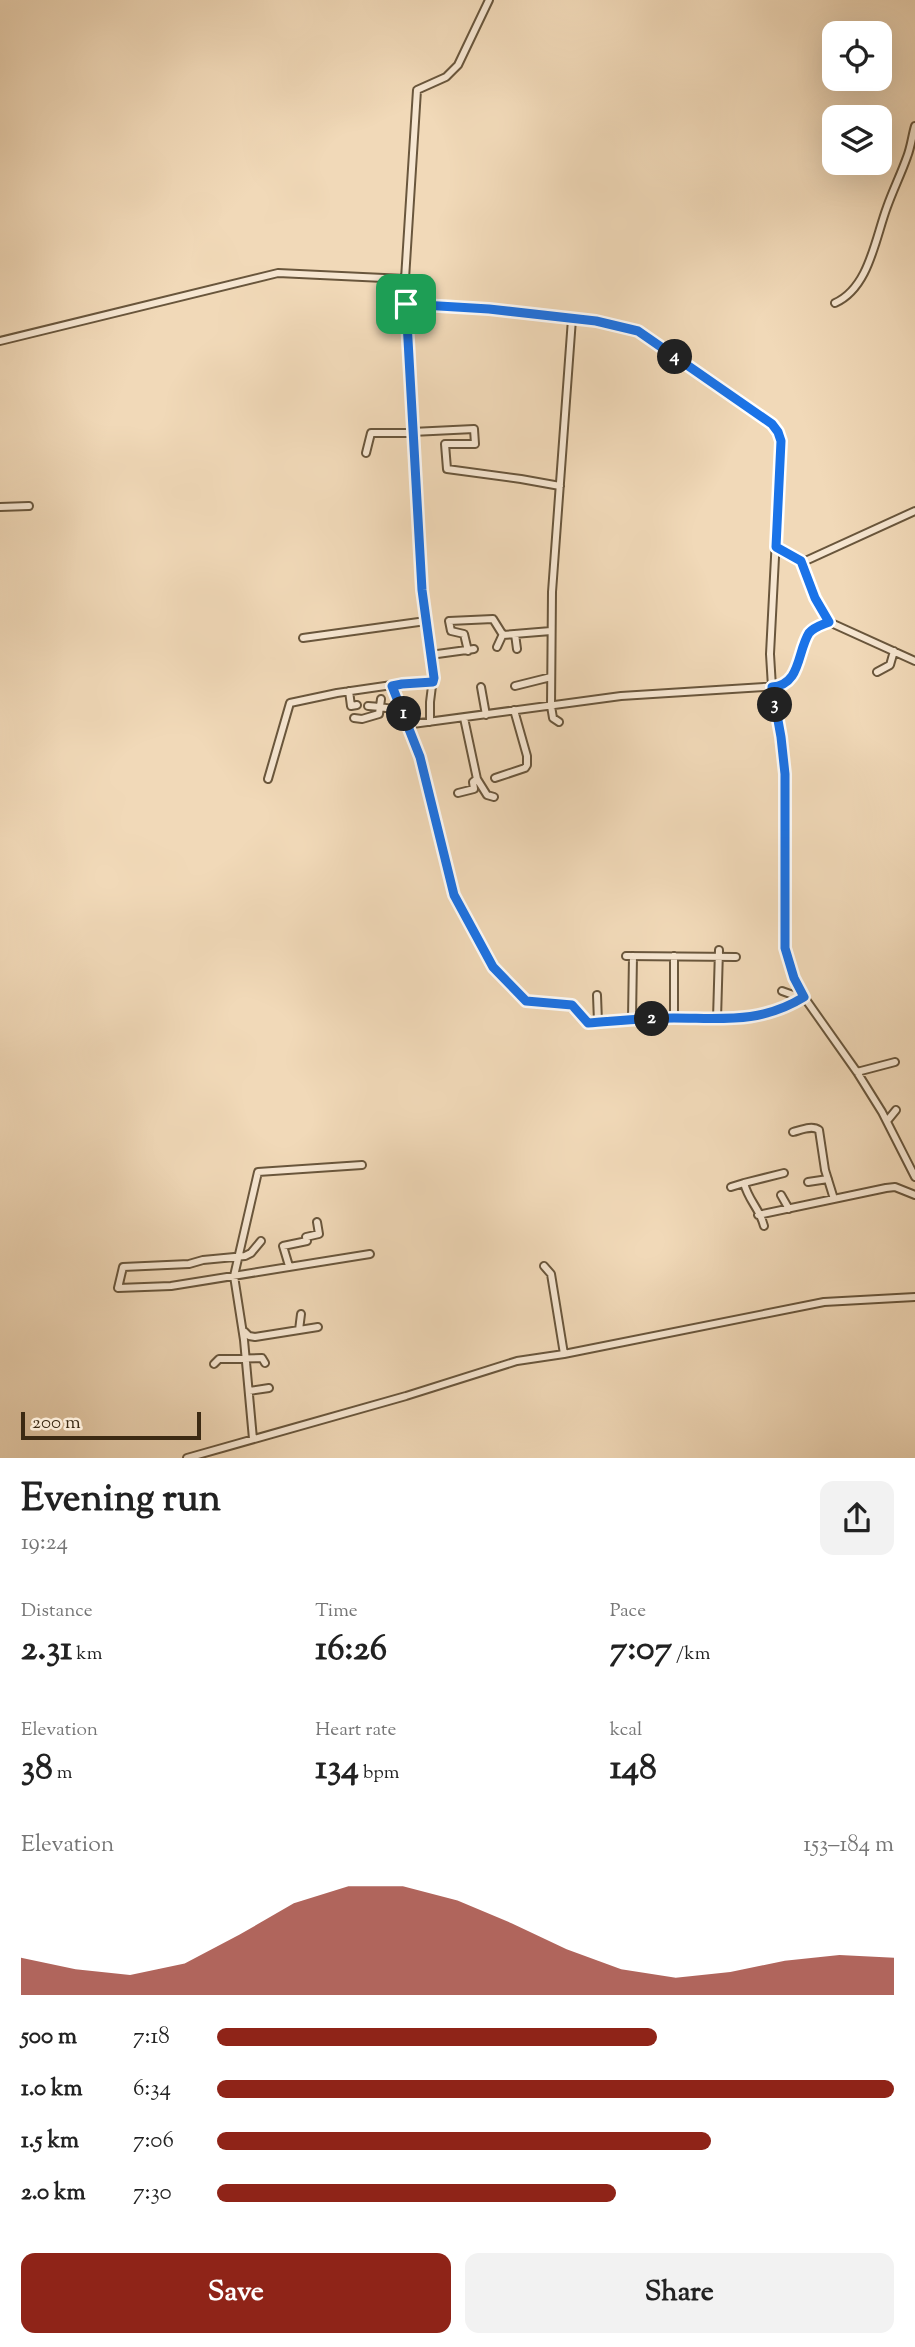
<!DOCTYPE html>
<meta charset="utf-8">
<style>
:root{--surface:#fff;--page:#f2f2f2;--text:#222;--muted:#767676;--accent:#8f2418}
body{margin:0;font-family:"Sorts Mill Goudy",serif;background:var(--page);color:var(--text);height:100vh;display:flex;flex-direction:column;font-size:26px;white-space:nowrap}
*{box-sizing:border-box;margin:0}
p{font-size:23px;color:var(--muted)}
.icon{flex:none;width:38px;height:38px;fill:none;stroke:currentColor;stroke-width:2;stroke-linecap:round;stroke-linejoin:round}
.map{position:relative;height:1458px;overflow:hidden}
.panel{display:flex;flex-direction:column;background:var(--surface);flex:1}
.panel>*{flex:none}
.tools{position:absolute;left:822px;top:21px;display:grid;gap:14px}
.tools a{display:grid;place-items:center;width:70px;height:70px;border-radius:14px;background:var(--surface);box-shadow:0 7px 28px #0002;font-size:35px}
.scale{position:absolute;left:21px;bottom:18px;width:180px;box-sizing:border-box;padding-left:7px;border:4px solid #3c2a13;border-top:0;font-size:19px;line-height:24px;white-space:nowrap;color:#3c2a13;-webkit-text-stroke:5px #f6e6d1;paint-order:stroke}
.pin{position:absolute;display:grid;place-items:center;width:60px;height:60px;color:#fff;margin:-30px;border-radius:14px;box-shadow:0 4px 10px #0006}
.km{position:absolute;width:35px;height:35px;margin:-18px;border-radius:50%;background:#222;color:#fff;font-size:19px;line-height:35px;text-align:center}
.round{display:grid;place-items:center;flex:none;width:74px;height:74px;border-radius:14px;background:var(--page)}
.headline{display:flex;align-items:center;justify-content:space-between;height:119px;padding:0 21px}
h1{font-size:38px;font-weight:800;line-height:52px}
.figures{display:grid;grid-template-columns:repeat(3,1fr);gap:10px;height:119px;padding:7px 21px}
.figures div{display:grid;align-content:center}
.figures b{font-size:35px;font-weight:800}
.figures small{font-size:19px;font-weight:400}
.figures p{font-size:19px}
.chart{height:196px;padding:14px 21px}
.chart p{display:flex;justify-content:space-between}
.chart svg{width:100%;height:126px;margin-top:7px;fill:var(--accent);opacity:.7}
.action{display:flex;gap:14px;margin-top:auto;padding:14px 21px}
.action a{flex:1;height:80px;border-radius:14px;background:var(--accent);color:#fff;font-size:28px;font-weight:800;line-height:80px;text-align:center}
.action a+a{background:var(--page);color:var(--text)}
ul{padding:0 21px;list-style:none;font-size:23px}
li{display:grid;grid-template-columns:112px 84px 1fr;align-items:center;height:52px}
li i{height:18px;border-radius:9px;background:var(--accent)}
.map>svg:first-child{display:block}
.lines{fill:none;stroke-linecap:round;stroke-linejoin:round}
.minor-casing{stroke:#69563c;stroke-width:10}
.minor{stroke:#f6e6d1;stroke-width:6}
.route-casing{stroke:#fff;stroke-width:14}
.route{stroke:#1a73e8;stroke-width:9}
</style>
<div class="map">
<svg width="915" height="1458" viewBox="0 0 915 1458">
<rect width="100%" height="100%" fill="#f1d9b8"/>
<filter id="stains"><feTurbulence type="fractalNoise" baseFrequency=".00286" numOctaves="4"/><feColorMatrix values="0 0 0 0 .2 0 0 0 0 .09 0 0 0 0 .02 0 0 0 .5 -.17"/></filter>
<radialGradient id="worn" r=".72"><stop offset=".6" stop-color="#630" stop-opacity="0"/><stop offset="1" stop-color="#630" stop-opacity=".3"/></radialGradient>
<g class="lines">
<!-- minor casing -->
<g class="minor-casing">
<path id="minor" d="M405 279 417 90 446 77 458 65 489 0
M835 303C869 288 875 239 887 207 893 190 901 174 907 157 911 147 912 136 915 126
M406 304 422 590 430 653 434 670 430 702V722
M0 341 278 273 405 279 406 304 489 309 596 321 638 332 772 424 778 432 781 441 770 654 772 687 781 737 785 774 784 933 788 961 804 997 857 1072 882 1112 915 1177
M412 432 474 429 475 444H445L447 469 521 479 560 486
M366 453 371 433H413
M0 507 29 506
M776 547 801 561 815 598 829 622 915 661
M801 563 915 511
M515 634 517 649
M303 638 426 621
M497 647 503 634
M468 651 464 634 451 631 449 621 493 619 503 635 551 631
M430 655 474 649
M877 672 890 665 894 651
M392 686 402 684 433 683
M515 686 551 677
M481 687 486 715
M349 691 351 706 357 705
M368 706C380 706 389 710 402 709
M354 718 362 719 379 714 381 699
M559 722 553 718 551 706 552 592 572 319
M405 725 621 696 779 686 793 675 809 633 818 626 829 622
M495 778 525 768 527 765V756L514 710
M268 779 290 703 337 693 392 685 420 757 454 895 493 966 526 1001 572 1005 588 1023C617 1021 645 1018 674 1018 722 1019 761 1024 804 997
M477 779 487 795 494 797
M458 793 474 789 473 782 477 779 464 718
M626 956 736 957
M674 956V1018
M782 991 796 996 802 994
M597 995 598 1022
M632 1019 633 956
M717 1019 719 950
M857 1072 895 1062
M887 1121 896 1110
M793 1132C801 1130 812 1125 819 1130L825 1170 834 1199
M808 1182 828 1179
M731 1187 744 1183
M781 1195 789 1209
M758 1215 886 1188 895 1187 915 1195
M764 1226C759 1207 749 1202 744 1183L784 1173
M261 1241 251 1253 245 1256 203 1260 189 1264 123 1267 118 1288 171 1286 370 1254
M289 1266 283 1246 307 1241 306 1237 319 1234 317 1222
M544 1266 551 1274 564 1354
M299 1330 301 1314
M244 1331 249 1336 255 1337 318 1327
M214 1364 219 1359 262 1358 265 1363
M249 1391 269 1388
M253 1439 244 1340 234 1276 258 1172 362 1165
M187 1458 406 1396 517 1361 564 1354 824 1302 915 1297"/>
</g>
<!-- minor -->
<use href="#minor" class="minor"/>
</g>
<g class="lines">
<!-- route casing -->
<g class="route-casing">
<path id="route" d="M406 304 489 309 596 321 638 331 772 424 778 432 781 441 776 547 801 561 815 598 829 622C822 625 814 627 809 633 797 652 801 685 772 687L781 737 785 774V948L794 978 804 997C760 1024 722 1018 674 1018 645 1018 617 1021 588 1023L572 1005 526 1001 493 967 454 895 420 757 392 686 402 684 433 682 434 678 422 590Z"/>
</g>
<!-- route -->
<use href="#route" class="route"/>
</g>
<rect width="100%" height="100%" filter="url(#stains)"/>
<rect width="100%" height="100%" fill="url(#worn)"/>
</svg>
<div class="tools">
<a><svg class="icon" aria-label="locate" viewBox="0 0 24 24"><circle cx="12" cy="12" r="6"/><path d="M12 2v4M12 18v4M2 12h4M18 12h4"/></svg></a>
<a><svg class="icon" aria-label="layers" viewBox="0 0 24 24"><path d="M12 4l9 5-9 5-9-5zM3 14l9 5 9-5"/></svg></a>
</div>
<div class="scale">200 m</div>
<div class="pin" style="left:406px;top:304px;background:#1e9e55"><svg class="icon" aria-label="arrive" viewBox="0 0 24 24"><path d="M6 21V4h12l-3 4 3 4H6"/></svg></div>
<b class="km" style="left:404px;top:714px">1</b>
<b class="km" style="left:652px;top:1019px">2</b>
<b class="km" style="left:775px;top:705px">3</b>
<b class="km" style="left:675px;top:357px">4</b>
</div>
<section class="panel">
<div class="headline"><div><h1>Evening run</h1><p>19:24</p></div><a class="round"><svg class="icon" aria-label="share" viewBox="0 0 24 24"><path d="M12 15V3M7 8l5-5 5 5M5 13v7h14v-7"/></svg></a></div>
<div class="figures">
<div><p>Distance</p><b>2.31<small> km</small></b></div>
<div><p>Time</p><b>16:26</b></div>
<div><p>Pace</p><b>7:07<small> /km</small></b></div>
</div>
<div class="figures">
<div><p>Elevation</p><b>38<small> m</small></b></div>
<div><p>Heart rate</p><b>134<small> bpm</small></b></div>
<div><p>kcal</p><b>148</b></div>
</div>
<div class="chart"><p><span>Elevation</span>153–184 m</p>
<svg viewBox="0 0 160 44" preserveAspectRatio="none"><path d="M0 44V31L10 35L20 37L30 33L40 23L50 12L60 6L70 6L80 11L90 19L100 28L110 35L120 38L130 36L140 32L150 30L160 31V44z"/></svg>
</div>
<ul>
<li><b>500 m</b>7:18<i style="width:65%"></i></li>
<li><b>1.0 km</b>6:34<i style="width:100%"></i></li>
<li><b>1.5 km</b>7:06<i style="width:73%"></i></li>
<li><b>2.0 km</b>7:30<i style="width:59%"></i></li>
</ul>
<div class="action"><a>Save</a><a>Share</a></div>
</section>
